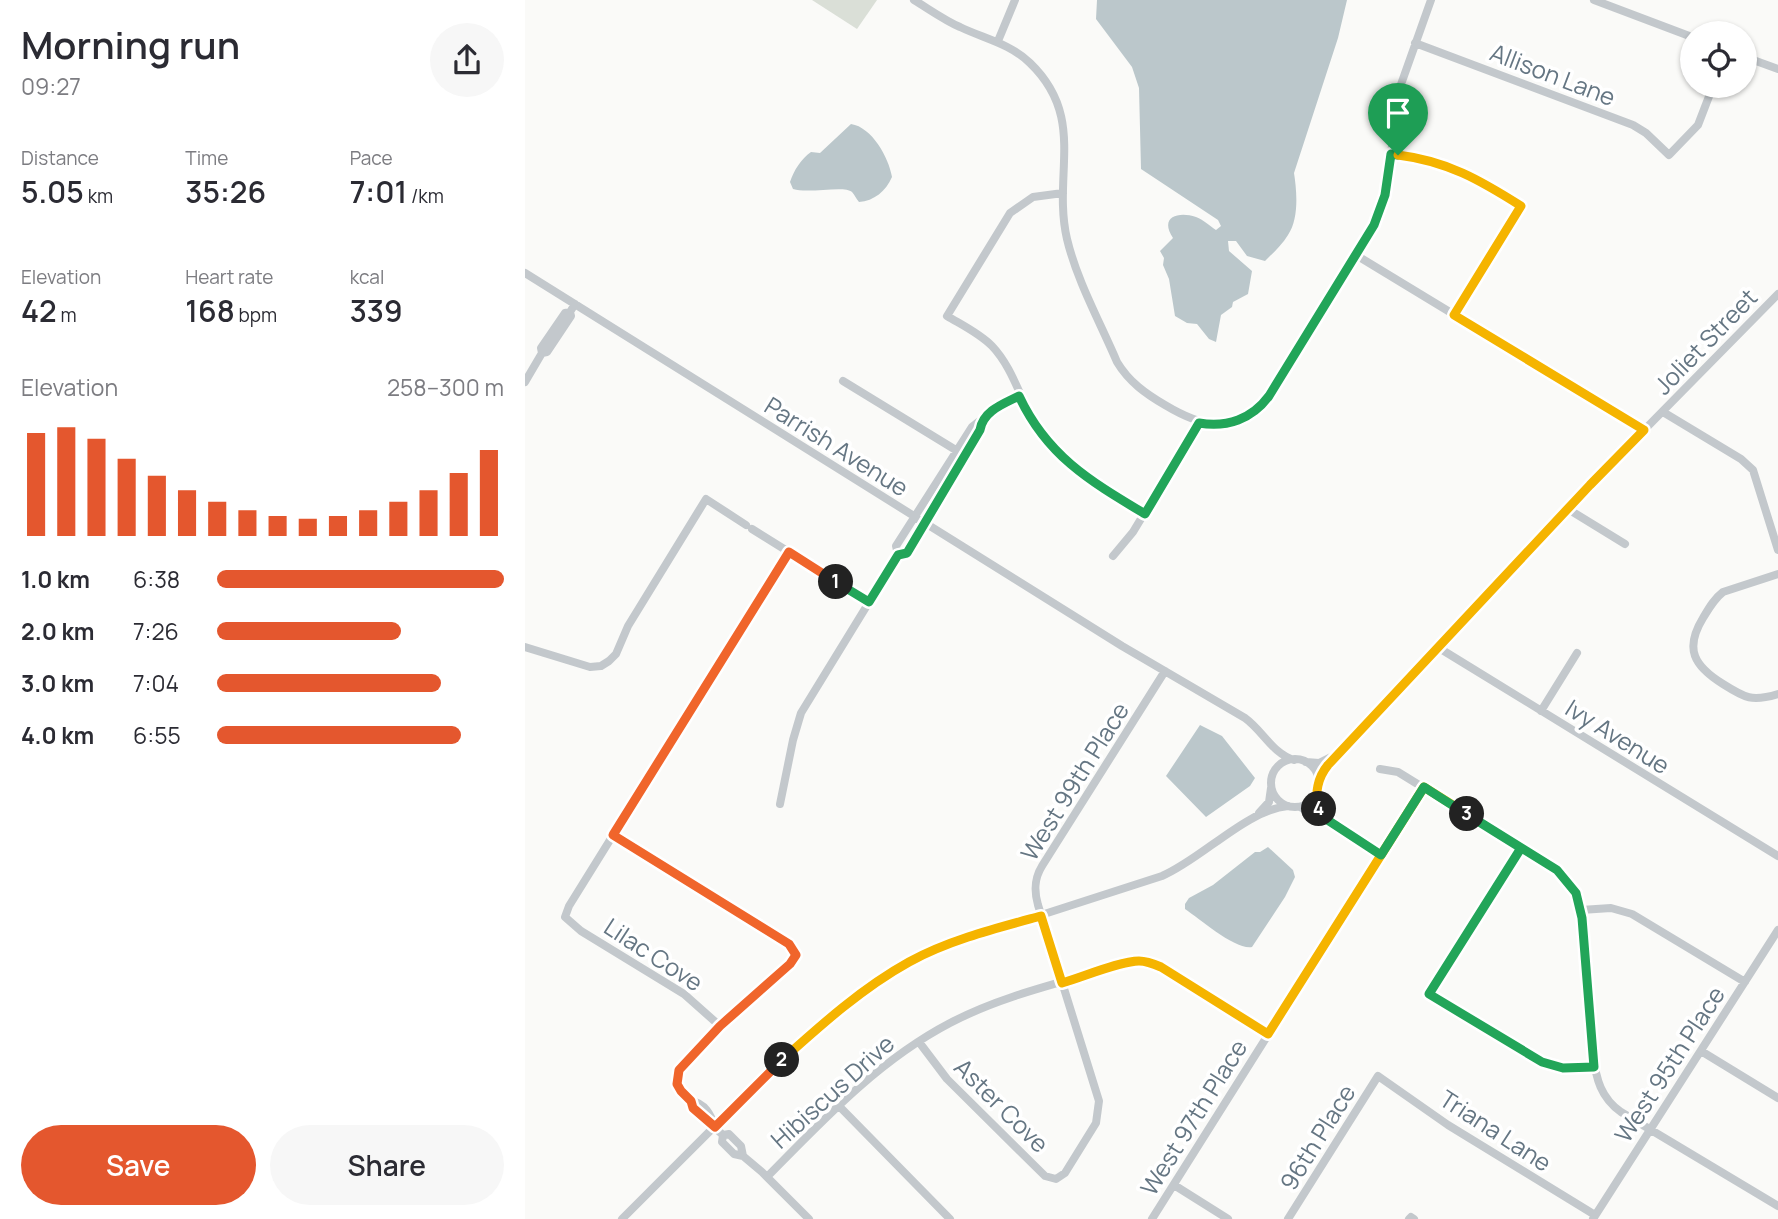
<!DOCTYPE html>
<meta charset="utf-8">
<style>
:root{--surface:#fff;--page:#f7f7f7;--text:#2b2b33;--muted:#7c7c81;--accent:#e4572e}
body{margin:0;font-family:Manrope,sans-serif;background:var(--page);color:var(--text);height:100vh;display:flex;flex-direction:column;font-size:26px;white-space:nowrap}
*{box-sizing:border-box;margin:0}
p{font-size:23px;color:var(--muted)}
.icon{flex:none;width:38px;height:38px;fill:none;stroke:currentColor;stroke-width:2;stroke-linecap:round;stroke-linejoin:round}
.map{position:relative;flex:1;overflow:hidden}
.side{display:flex;flex-direction:column;background:var(--surface);width:525px}
.side>*{flex:none}
.buttons{position:absolute;left:1155px;top:21px;display:grid;gap:14px}
.buttons a{display:grid;place-items:center;width:77px;height:77px;border-radius:50%;background:var(--surface);box-shadow:0 2px 5px #0004;font-size:35px}
.pin{position:absolute;display:grid;place-items:center;width:60px;height:60px;color:#fff;margin:-72px -30px;border-radius:50% 50% 50% 0;rotate:-45deg;box-shadow:0 0 7px #0007}
.pin .icon{rotate:45deg}
.km{position:absolute;width:35px;height:35px;margin:-18px;border-radius:50%;background:#222;color:#fff;font-size:19px;line-height:35px;text-align:center}
.round{display:grid;place-items:center;flex:none;width:74px;height:74px;border-radius:37px;background:var(--page)}
.overview{display:flex;align-items:center;justify-content:space-between;height:119px;padding:0 21px}
h1{font-size:38px;font-weight:600;line-height:52px}
.stats{display:grid;grid-template-columns:repeat(3,1fr);gap:10px;height:119px;padding:7px 21px}
.stats div{display:grid;align-content:center}
.stats b{font-size:30px;font-weight:600}
.stats small{font-size:19px;font-weight:400}
.stats p{font-size:19px}
.chart{height:196px;padding:14px 21px}
.chart p{display:flex;justify-content:space-between}
.chart svg{width:100%;height:126px;margin-top:7px;stroke:var(--accent);stroke-width:6}
.primary-button{display:flex;gap:14px;margin-top:auto;padding:14px 21px}
.primary-button a{flex:1;height:80px;border-radius:42px;background:var(--accent);color:#fff;font-size:28px;font-weight:600;line-height:80px;text-align:center}
.primary-button a+a{background:var(--page);color:var(--text)}
ul{padding:0 21px;list-style:none;font-size:23px}
li{display:grid;grid-template-columns:112px 84px 1fr;align-items:center;height:52px}
li i{height:18px;border-radius:9px;background:var(--accent)}
main{display:flex;flex:1;min-height:0}
.map>svg:first-child{display:block}
.green{fill:#dadfd7}
.water{fill:#bbc7cb}
.lines{fill:none;stroke-linecap:round;stroke-linejoin:round}
.minor{stroke:#c3c8cc;stroke-width:8}
.split-1-casing{stroke:#fff;stroke-width:14}
.split-2-casing{stroke:#fff;stroke-width:14}
.split-3-casing{stroke:#fff;stroke-width:14}
.split-4-casing{stroke:#fff;stroke-width:14}
.split-5-casing{stroke:#fff;stroke-width:14}
.split-1{stroke:#22a559;stroke-width:9}
.split-2{stroke:#f0652b;stroke-width:9}
.split-3{stroke:#f5b400;stroke-width:9}
.split-4{stroke:#22a559;stroke-width:9}
.split-5{stroke:#f5b400;stroke-width:9}
.labels{text-anchor:middle;dominant-baseline:central;stroke-width:7;stroke-linejoin:round;paint-order:stroke}
.street-label{font-size:24px;fill:#657683;stroke:#fff}
</style>
<main>
<section class="side">
<div class="overview"><div><h1>Morning run</h1><p>09:27</p></div><a class="round"><svg class="icon" aria-label="share" viewBox="0 0 24 24"><path d="M12 15V3M7 8l5-5 5 5M5 13v7h14v-7"/></svg></a></div>
<div class="stats">
<div><p>Distance</p><b>5.05<small> km</small></b></div>
<div><p>Time</p><b>35:26</b></div>
<div><p>Pace</p><b>7:01<small> /km</small></b></div>
</div>
<div class="stats">
<div><p>Elevation</p><b>42<small> m</small></b></div>
<div><p>Heart rate</p><b>168<small> bpm</small></b></div>
<div><p>kcal</p><b>339</b></div>
</div>
<div class="chart"><p><span>Elevation</span>258–300 m</p>
<svg viewBox="0 0 160 44" preserveAspectRatio="none"><path d="M5 44V8M15 44V6M25 44V10M35 44V17M45 44V23M55 44V28M65 44V32M75 44V35M85 44V37M95 44V38M105 44V37M115 44V35M125 44V32M135 44V28M145 44V22M155 44V14"/></svg>
</div>
<ul>
<li><b>1.0 km</b>6:38<i style="width:100%"></i></li>
<li><b>2.0 km</b>7:26<i style="width:64%"></i></li>
<li><b>3.0 km</b>7:04<i style="width:78%"></i></li>
<li><b>4.0 km</b>6:55<i style="width:85%"></i></li>
</ul>
<div class="primary-button"><a>Save</a><a>Share</a></div>
</section>
<div class="map">
<svg width="1253" height="1219" viewBox="0 0 1253 1219">
<rect width="100%" height="100%" fill="#fafaf8"/>
<!-- green -->
<path class="green" d="M287 0H352L332 29Z"/>
<!-- water -->
<path class="water" d="M572 0H822L813 38 769 173C772 192 774 219 763 235 757 245 748 253 740 261L722 256 711 241H703L704 251 727 271 723 294 708 302 707 307 696 315 691 342 684 339 672 324 662 323 650 316 644 279 638 265 639 258 635 251 648 238C634 217 653 211 671 217 679 220 685 226 691 230L696 226 693 220 616 169 614 88 607 67 571 19Z
M326 124C347 127 364 158 367 177 361 191 349 201 334 202 331 199 330 195 327 192 319 185 284 194 268 189L265 182C269 170 276 159 286 152L295 153Z
M675 725 697 736 730 778 725 786 681 817 641 776Z
M743 847 768 870 770 877 760 897 727 947C710 950 675 919 660 909V904L664 898 688 885 730 852H735Z"/>
<g class="lines">
<!-- minor -->
<path class="minor" d="M389 0C404 9 419 20 435 27 460 39 484 43 505 63 562 118 527 174 542 239 552 281 575 322 592 362 604 382 621 394 640 405 675 426 708 436 739 402L796 314 852 218 863 178 874 90 906 0
M1069 0 1167 37
M473 41 490 0
M890 43 1108 125 1121 133 1144 155 1173 125 1188 86
M1220 57 1253 69
M866 154 904 159 931 169 996 206 929 315
M538 193 508 197 485 213 422 316C437 325 454 333 467 346 491 371 498 411 520 440 547 473 584 492 619 514
M831 255 1119 430
M0 273 597 646 720 718C738 731 748 754 769 760
M45 312 40 313 16 348 17 353 22 352 46 316 45 312 50 304
M318 381 434 452
M0 382 17 353
M1138 412 1216 459 1228 470 1253 550
M1043 509 1100 544
M227 529 344 602
M373 555 382 553 455 431 456 421
M588 556 608 532 674 423
M1253 574 1198 592C1189 599 1184 608 1178 618 1159 649 1169 666 1198 684 1220 698 1227 702 1253 694
M0 647 65 667 76 666 84 661 91 654 103 626 181 499 221 525
M914 648 1253 856
M1016 711 1052 653
M746 783a24 24 0 1 1 48 0a24 24 0 1 1-48 0Z
M781 762 794 763 808 756
M855 769 873 772 1027 867C1043 878 1051 892 1056 910L1068 1055C1071 1079 1076 1098 1096 1112L1253 1206
M794 784 798 772 816 750 1065 485 1253 294
M255 804 268 740 276 713 373 555 371 546 447 427 470 409 494 396
M775 807 795 816 856 855
M734 813 744 802 746 788
M88 835 264 944 271 955 265 964 195 1026 157 1065 152 1076V1084L166 1101 168 1108 198 1135 204 1134 216 1146 218 1156
M996 848 904 994 1017 1062 1038 1068 1069 1067
M1056 910 1086 908 1107 914 1220 982
M195 1026 159 994 56 931 40 917 44 906 264 552
M394 1042 422 1079 520 1176 531 1179 540 1173 571 1123 574 1101 513 905C509 891 509 879 517 866L640 671
M1176 1051 1253 1098
M166 1101C180 1103 186 1115 190 1127
M313 1105 425 1219
M198 1135 197 1142 209 1154 218 1156 237 1172 284 1219
M242 1177C298 1120 354 1060 425 1023 480 994 544 981 602 963L614 961 636 967 743 1034
M649 1185 703 1219
M97 1219 251 1065 296 1024 365 974 417 947 637 876C677 859 721 810 763 806
M627 1219 899 787
M763 1219 853 1076 923 1125 1070 1215
M884 1219 886 1217 889 1219
M1068 1219 1253 930"/>
</g>
<g class="lines">
<!-- split-1 casing -->
<g class="split-1-casing">
<path id="split-1" d="M311 582 344 602 373 555 382 553 455 430C458 411 478 404 494 396 522 456 565 481 620 514L674 423C702 428 727 419 744 396L849 225 860 195 866 154 873 155"/>
</g>
<!-- split-2 casing -->
<g class="split-2-casing">
<path id="split-2" d="M257 1060 190 1127 168 1108 166 1101 156 1091 152 1084 154 1070 195 1026 265 964 271 955 264 944 88 835 264 552 311 582"/>
</g>
<!-- split-3 casing -->
<g class="split-3-casing">
<path id="split-3" d="M257 1060C296 1025 337 988 384 962 424 940 472 928 516 916L537 983C558 977 595 961 614 961 622 961 629 964 636 967L743 1034 899 787 942 814"/>
</g>
<!-- split-4 casing -->
<g class="split-4-casing">
<path id="split-4" d="M794 809 801 819 856 855 899 787C931 808 964 828 996 848L904 994 1017 1062 1038 1068 1069 1067 1057 918 1051 893 1032 870 942 814"/>
</g>
<!-- split-5 casing -->
<g class="split-5-casing">
<path id="split-5" d="M794 809C789 794 793 777 803 765L1065 485 1119 430 929 315 996 206C955 180 922 161 873 155"/>
</g>
<!-- split-1 -->
<use href="#split-1" class="split-1"/>
<!-- split-2 -->
<use href="#split-2" class="split-2"/>
<!-- split-3 -->
<use href="#split-3" class="split-3"/>
<!-- split-4 -->
<use href="#split-4" class="split-4"/>
<!-- split-5 -->
<use href="#split-5" class="split-5"/>
</g>
<g class="labels">
<!-- street labels -->
<g class="street-label">
<text transform="translate(1028 74) rotate(21)">Allison Lane</text>
<text transform="translate(1180 341) rotate(-46)">Joliet Street</text>
<text transform="translate(312 446) rotate(32)">Parrish Avenue</text>
<text transform="translate(1093 736) rotate(32)">Ivy Avenue</text>
<text transform="translate(549 781) rotate(-58)">West 99th Place</text>
<text transform="translate(129 954) rotate(33)">Lilac Cove</text>
<text transform="translate(1144 1064) rotate(-57)">West 95th Place</text>
<text transform="translate(307 1091) rotate(-42)">Hibiscus Drive</text>
<text transform="translate(477 1105) rotate(45)">Aster Cove</text>
<text transform="translate(668 1117) rotate(-58)">West 97th Place</text>
<text transform="translate(971 1130) rotate(33)">Triana Lane</text>
<text transform="translate(792 1137) rotate(-58)">96th Place</text>
</g>
</g>
</svg>
<div class="buttons">
<a><svg class="icon" aria-label="locate" viewBox="0 0 24 24"><circle cx="12" cy="12" r="6"/><path d="M12 2v4M12 18v4M2 12h4M18 12h4"/></svg></a>
</div>
<div class="pin" style="left:873px;top:155px;background:#1e9e55"><svg class="icon" aria-label="arrive" viewBox="0 0 24 24"><path d="M6 21V4h12l-3 4 3 4H6"/></svg></div>
<b class="km" style="left:311px;top:582px">1</b>
<b class="km" style="left:257px;top:1060px">2</b>
<b class="km" style="left:942px;top:814px">3</b>
<b class="km" style="left:794px;top:809px">4</b>
</div>
</main>
